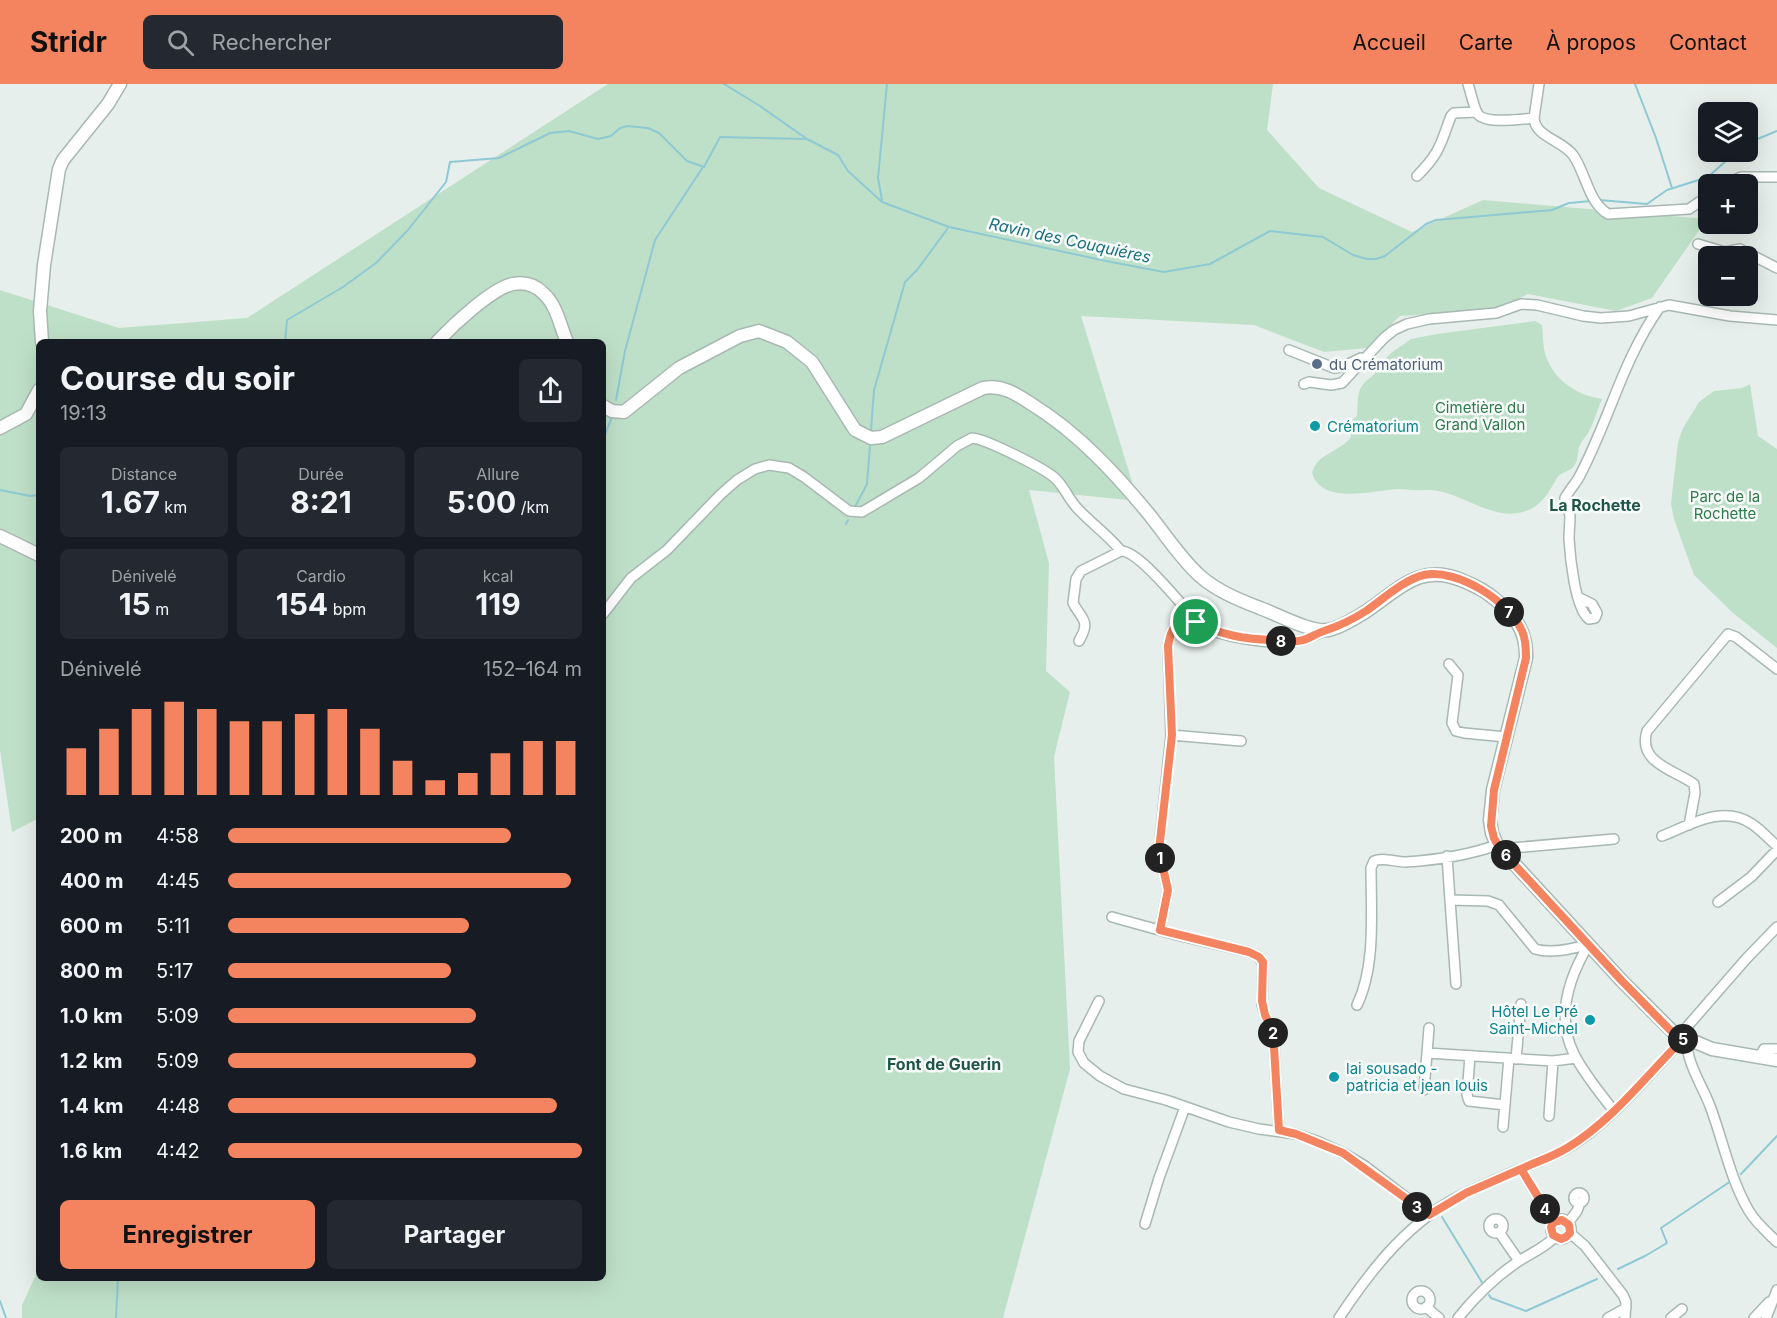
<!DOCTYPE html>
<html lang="fr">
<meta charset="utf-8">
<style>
:root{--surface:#171b24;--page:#242831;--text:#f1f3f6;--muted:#9ea1a6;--accent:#f4845f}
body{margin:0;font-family:Inter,sans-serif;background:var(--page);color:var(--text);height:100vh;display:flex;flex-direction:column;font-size:22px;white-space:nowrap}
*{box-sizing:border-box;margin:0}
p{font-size:20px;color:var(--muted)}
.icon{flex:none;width:33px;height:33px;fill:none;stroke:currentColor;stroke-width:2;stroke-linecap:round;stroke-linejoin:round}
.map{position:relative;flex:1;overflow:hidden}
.drawer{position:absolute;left:36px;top:255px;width:570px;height:942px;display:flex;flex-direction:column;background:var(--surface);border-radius:9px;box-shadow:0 6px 24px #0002}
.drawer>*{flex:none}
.controls{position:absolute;left:1698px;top:18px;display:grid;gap:12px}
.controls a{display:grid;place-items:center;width:60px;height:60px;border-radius:9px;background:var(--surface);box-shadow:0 6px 24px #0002;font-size:30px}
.pin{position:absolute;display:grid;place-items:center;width:51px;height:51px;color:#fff;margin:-26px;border:3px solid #fff;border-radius:50%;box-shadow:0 2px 6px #0007}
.km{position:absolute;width:30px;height:30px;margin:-15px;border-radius:50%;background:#222;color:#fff;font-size:16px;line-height:30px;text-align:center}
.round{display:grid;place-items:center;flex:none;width:63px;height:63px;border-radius:9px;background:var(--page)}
.overview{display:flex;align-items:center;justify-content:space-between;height:102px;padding:0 24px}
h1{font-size:33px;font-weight:700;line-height:45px}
.stats{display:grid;grid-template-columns:repeat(3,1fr);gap:9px;height:102px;padding:6px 24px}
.stats div{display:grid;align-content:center;border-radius:9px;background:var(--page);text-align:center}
.stats b{font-size:30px;font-weight:700}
.stats small{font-size:16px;font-weight:400}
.stats p{font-size:16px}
.chart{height:168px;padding:12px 24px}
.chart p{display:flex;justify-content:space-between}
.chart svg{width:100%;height:108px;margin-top:6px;stroke:var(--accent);stroke-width:6}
.cta{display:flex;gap:12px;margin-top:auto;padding:12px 24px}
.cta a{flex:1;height:69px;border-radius:9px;background:var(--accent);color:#111;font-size:24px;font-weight:700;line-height:69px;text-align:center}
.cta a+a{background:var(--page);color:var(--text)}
ul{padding:0 24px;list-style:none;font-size:20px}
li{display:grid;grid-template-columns:96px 72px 1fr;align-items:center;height:45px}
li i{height:15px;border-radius:8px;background:var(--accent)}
header{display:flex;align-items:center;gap:36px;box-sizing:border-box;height:84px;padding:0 30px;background:var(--accent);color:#111}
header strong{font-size:28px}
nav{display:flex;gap:33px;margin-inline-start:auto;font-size:21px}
.search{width:420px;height:54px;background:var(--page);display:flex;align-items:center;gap:15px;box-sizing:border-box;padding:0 21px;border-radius:9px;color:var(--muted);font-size:22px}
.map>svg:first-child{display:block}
.green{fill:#bfe0c8}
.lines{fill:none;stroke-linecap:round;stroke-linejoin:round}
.stream{stroke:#8ec9d4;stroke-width:2}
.minor-casing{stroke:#a8b8b2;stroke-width:12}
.tertiary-casing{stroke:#a8b8b2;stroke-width:15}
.minor{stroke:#fff;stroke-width:9}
.tertiary{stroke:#fff;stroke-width:12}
.route-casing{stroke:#fff;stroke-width:12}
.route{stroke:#f4845f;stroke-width:8}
.service-dot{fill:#5c6f8a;stroke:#f7fbf9;stroke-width:2}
.culture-dot{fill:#0f9aa8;stroke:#f7fbf9;stroke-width:2}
.labels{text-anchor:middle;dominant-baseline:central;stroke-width:5;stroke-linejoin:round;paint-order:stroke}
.service-label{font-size:15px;fill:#4e5e75;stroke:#f7fbf9;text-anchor:start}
.park-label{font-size:15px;fill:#2d7a4b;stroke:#f7fbf9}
.culture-label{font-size:15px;fill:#0d838f;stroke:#f7fbf9;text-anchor:start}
.water-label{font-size:16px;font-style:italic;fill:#1c6f80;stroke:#f7fbf9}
.neighbourhood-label{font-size:16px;font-weight:bold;fill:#1f5548;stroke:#f7fbf9}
</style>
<header>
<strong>Stridr</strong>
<div class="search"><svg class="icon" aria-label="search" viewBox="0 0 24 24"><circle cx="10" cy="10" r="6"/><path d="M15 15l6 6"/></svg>Rechercher</div>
<nav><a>Accueil</a><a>Carte</a><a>À propos</a><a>Contact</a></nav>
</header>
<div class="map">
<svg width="1777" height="1234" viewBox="0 0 1777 1234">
<rect width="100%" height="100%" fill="#e6efeb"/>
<!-- green -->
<path class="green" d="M608 0H1273L1267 46 1319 104 1412 148 1483 116 1707 135 1652 214 1616 227 1528 210 1496 226 1400 232 1367 264 1324 268 1254 241 1081 232 1138 417 1029 406 1049 479 1046 587 1070 608 1054 673 1070 985 1003 1234H22V1221L39 1184V1194H603V258H39V734L12 748 0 666V206L119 244 247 234Z
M1535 237 1542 241C1543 249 1543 257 1544 265 1550 293 1574 311 1602 315 1597 326 1594 339 1588 349 1586 353 1582 356 1580 361 1577 367 1579 376 1574 382 1570 388 1560 388 1557 394 1549 407 1545 417 1531 425 1494 443 1460 404 1426 406 1416 407 1408 405 1399 405 1374 406 1322 422 1312 389 1317 369 1340 368 1351 353L1349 338 1357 332C1359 309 1355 304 1375 290L1377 283 1391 269 1411 255 1437 250Z
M1750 300 1758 352 1777 365V564L1733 529 1694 491 1674 435 1671 420 1678 358 1683 344 1699 318 1714 307 1742 304Z"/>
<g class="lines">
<!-- stream -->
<path class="stream" d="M724 0 760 22 807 55 838 71 848 87 882 118 949 143 1106 177 1164 188 1210 180 1270 147 1323 153 1353 171 1367 175H1376L1385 172 1426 140 1436 136 1552 126 1569 119 1591 117
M1635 0 1656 54 1672 104
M1748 59 1777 47
M882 116 878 94 887 0
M1599 116 1647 120 1667 106 1708 93 1736 68
M285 258 287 236 343 203 376 179 408 146 446 98 450 78 499 74 550 49 569 47 598 55 611 52 620 44 627 42 648 44 659 49 687 77 704 83 720 53 806 55
M616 316 625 267 655 156 703 83
M871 346 874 306 905 198 917 186 948 144
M603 356 613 330
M0 406 30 412 39 411
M856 421 867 400 870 362
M846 440 848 436
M1741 1090 1777 1052
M1442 1133 1483 1200
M1618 1185 1645 1172 1667 1159 1661 1144 1731 1097
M1489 1211 1491 1214 1526 1227 1597 1195
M0 1217 6 1234
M116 1234 118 1194"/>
<!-- minor casing -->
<g class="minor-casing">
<path id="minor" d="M1468 0C1471 9 1473 20 1477 29 1484 41 1521 35 1534 34 1535 53 1562 56 1573 71 1586 89 1588 118 1608 130L1689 125 1708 112
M1534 34 1539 0
M1417 92C1440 69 1440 61 1451 32L1454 29 1477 28
M1726 100 1741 93H1777
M1698 160 1725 168 1740 165 1777 184
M1289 266 1334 284 1342 283 1361 274
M1304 300 1309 298 1331 301 1342 299 1384 254 1394 246 1407 240 1429 235 1496 229 1521 220 1537 221 1583 232 1601 234 1629 232 1669 221 1730 232 1777 236
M1578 513 1592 520 1597 529 1595 534 1589 535C1575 525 1570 472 1569 455 1569 447 1570 439 1570 432 1569 425 1565 421 1565 414 1569 407 1574 401 1578 395 1609 338 1622 276 1660 223
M603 530 631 494 667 466 720 411 737 396 755 385 769 381 789 384 804 393 849 427 862 428 919 394 957 362 972 354C986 355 1046 385 1056 395 1065 404 1069 416 1078 425 1092 440 1108 451 1121 467
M1079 557C1091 536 1082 536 1073 519L1076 495 1081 487 1121 467C1137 466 1174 512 1186 525 1189 530 1193 536 1198 539 1220 554 1272 561 1297 557 1307 556 1315 551 1324 547
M1449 580 1458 591 1452 639 1456 647 1464 649 1506 653
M1171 651 1241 657
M1689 741 1695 709 1694 700C1675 686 1637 679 1647 647L1728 550 1736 553 1777 585
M1662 752C1690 741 1723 720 1752 740 1761 746 1769 755 1777 762
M1500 765 1614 755
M1447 772 1450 816 1488 817 1499 821 1535 865C1552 870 1573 865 1589 860
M1450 816 1456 900
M1718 818 1751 793 1777 766
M1112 833 1177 851 1249 868 1259 873 1263 880 1262 920 1265 931 1273 946 1279 1046
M1160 846 1168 806 1159 766 1171 651 1168 562C1171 544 1176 534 1196 538
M1589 860C1569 893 1555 932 1574 970 1584 990 1600 1009 1614 1027
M1099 917 1079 957 1078 968 1084 979 1100 992 1124 1005 1166 1016 1229 1038 1259 1045 1296 1050 1319 1058 1343 1069 1365 1082 1429 1131
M1357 921C1376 882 1371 827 1371 784L1374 777C1383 773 1395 778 1406 778 1436 776 1469 771 1497 761
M1679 952 1746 875 1777 843
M1687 956C1686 978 1702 1001 1710 1022 1723 1056 1730 1095 1749 1127 1756 1139 1767 1148 1777 1158
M1427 969 1553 977 1576 974
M1470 972 1467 1011 1469 1017 1505 1021
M1759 974 1764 965H1777
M1516 975 1521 920
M1424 1006 1429 944
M1549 1032 1553 977
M1503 1043 1509 974
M1521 1085 1554 1139
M1574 1114a5 5 0 1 1 10 0a5 5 0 1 1-10 0Z
M1489 1142a7 7 0 1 1 14 0a7 7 0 1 1-14 0Z
M1551 1145a10 10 0 1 1 20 0a10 10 0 1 1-20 0Z
M1568 1139 1577 1127 1580 1119
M1145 1140 1159 1094 1185 1023
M1499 1148 1519 1177
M1570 1149 1585 1162 1623 1211 1626 1218 1625 1234
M1412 1216a9 9 0 1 1 18 0a9 9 0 1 1-18 0Z
M1426 1223 1439 1234
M1339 1234C1372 1184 1411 1134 1468 1108 1490 1098 1512 1088 1535 1079 1546 1074 1557 1070 1568 1064 1613 1036 1647 992 1684 954
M1458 1234C1475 1213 1494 1194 1516 1179 1529 1170 1543 1165 1555 1153
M1608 1234 1626 1224
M1671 1234 1682 1225
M1754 1234 1769 1218
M1766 1234 1777 1206"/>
</g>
<!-- tertiary casing -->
<g class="tertiary-casing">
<path id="tertiary" d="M42 258 40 227 44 181 59 85 63 76 108 20 120 0
M437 258C452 242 492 204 513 200 524 198 535 201 543 209 557 221 560 242 567 258
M603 322 612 327 624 328 679 284 740 252 759 247 787 258 812 278 855 346 871 354 882 353 983 304C1002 300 1018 311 1033 321 1078 349 1115 389 1148 429 1165 450 1180 474 1200 492 1217 507 1239 516 1260 524 1277 530 1311 549 1328 546 1339 544 1348 538 1357 533 1394 512 1415 477 1461 496 1474 501 1486 507 1496 516 1516 532 1527 549 1526 574L1493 706 1490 736 1492 749 1497 761 1622 897 1674 949 1712 965 1777 976
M0 344 26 330 39 306
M0 452 39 471"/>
</g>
<!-- minor -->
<use href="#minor" class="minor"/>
<!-- tertiary -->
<use href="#tertiary" class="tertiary"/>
</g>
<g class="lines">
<!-- route casing -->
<g class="route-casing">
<path id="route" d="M1196 538C1176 534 1171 544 1168 562L1172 651 1159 766 1168 806 1160 846 1249 868 1259 873 1263 878 1262 917 1265 931 1273 946 1279 1046 1296 1050 1343 1069 1429 1131 1466 1109 1521 1085 1554 1138 1551 1143 1553 1151 1561 1155 1566 1153 1570 1149 1569 1141 1562 1136 1554 1138 1550 1133 1521 1085C1536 1078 1552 1073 1567 1064 1612 1037 1646 992 1684 954L1670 946 1622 897 1500 765 1494 754 1491 742 1494 706 1526 574C1526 565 1526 555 1522 547 1509 517 1457 484 1424 491 1405 495 1382 516 1366 527 1352 536 1339 542 1324 547 1317 549 1311 554 1303 556 1293 559 1282 557 1271 556 1244 555 1221 551 1196 538"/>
</g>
<!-- route -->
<use href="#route" class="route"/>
</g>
<!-- markers -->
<circle class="service-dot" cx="1317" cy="280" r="6"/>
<g class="culture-dot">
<circle cx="1315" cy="342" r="6"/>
<circle cx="1590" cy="936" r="6"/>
<circle cx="1334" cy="993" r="6"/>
</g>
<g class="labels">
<!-- service labels -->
<g class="service-label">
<text x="1329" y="280">du Crématorium</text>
</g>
<!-- park labels -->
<g class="park-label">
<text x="1480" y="323">Cimetière du<tspan x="1480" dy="17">Grand Vallon</tspan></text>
<text x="1725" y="412">Parc de la<tspan x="1725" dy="17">Rochette</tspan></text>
</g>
<!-- culture labels -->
<g class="culture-label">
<text x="1327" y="342">Crématorium</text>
<text x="1578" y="927" text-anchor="end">Hôtel Le Pré<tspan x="1578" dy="17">Saint-Michel</tspan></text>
<text x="1346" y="984">lai sousado -<tspan x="1346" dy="17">patricia et jean louis</tspan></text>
</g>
<!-- water labels -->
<g class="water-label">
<text transform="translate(1070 156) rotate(12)">Ravin des Couquiéres</text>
</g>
<!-- neighbourhood labels -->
<g class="neighbourhood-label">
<text x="1595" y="421">La Rochette</text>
<text x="944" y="980">Font de Guerin</text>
</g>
</g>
</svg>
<div class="controls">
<a><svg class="icon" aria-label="layers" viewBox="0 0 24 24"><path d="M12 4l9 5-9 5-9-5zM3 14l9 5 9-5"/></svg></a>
<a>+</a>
<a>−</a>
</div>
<div class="pin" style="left:1196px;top:538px;background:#1e9e55"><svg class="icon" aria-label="arrive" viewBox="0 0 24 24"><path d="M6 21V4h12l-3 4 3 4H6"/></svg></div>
<b class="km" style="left:1160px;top:774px">1</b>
<b class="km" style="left:1273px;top:949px">2</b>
<b class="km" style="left:1417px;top:1123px">3</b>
<b class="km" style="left:1545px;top:1125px">4</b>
<b class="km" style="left:1683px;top:955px">5</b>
<b class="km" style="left:1506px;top:771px">6</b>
<b class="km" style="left:1509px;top:528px">7</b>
<b class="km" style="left:1281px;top:557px">8</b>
<section class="drawer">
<div class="overview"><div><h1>Course du soir</h1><p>19:13</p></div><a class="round"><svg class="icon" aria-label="share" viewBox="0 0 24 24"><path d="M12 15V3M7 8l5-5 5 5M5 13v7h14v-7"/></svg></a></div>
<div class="stats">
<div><p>Distance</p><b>1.67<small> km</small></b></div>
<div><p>Durée</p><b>8:21</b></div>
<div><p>Allure</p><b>5:00<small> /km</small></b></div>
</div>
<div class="stats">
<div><p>Dénivelé</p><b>15<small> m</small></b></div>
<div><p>Cardio</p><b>154<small> bpm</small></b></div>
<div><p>kcal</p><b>119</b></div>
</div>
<div class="chart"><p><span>Dénivelé</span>152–164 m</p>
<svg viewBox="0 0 160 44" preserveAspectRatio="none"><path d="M5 44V25M15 44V17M25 44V9M35 44V6M45 44V9M55 44V14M65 44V14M75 44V11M85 44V9M95 44V17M105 44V30M115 44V38M125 44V35M135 44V27M145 44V22M155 44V22"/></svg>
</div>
<ul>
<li><b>200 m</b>4:58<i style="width:80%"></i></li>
<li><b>400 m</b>4:45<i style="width:97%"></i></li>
<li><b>600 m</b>5:11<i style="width:68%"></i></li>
<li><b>800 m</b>5:17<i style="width:63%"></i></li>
<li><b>1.0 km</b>5:09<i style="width:70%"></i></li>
<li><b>1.2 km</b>5:09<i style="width:70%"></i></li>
<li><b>1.4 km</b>4:48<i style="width:93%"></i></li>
<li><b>1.6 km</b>4:42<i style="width:100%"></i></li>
</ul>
<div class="cta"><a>Enregistrer</a><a>Partager</a></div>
</section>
</div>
